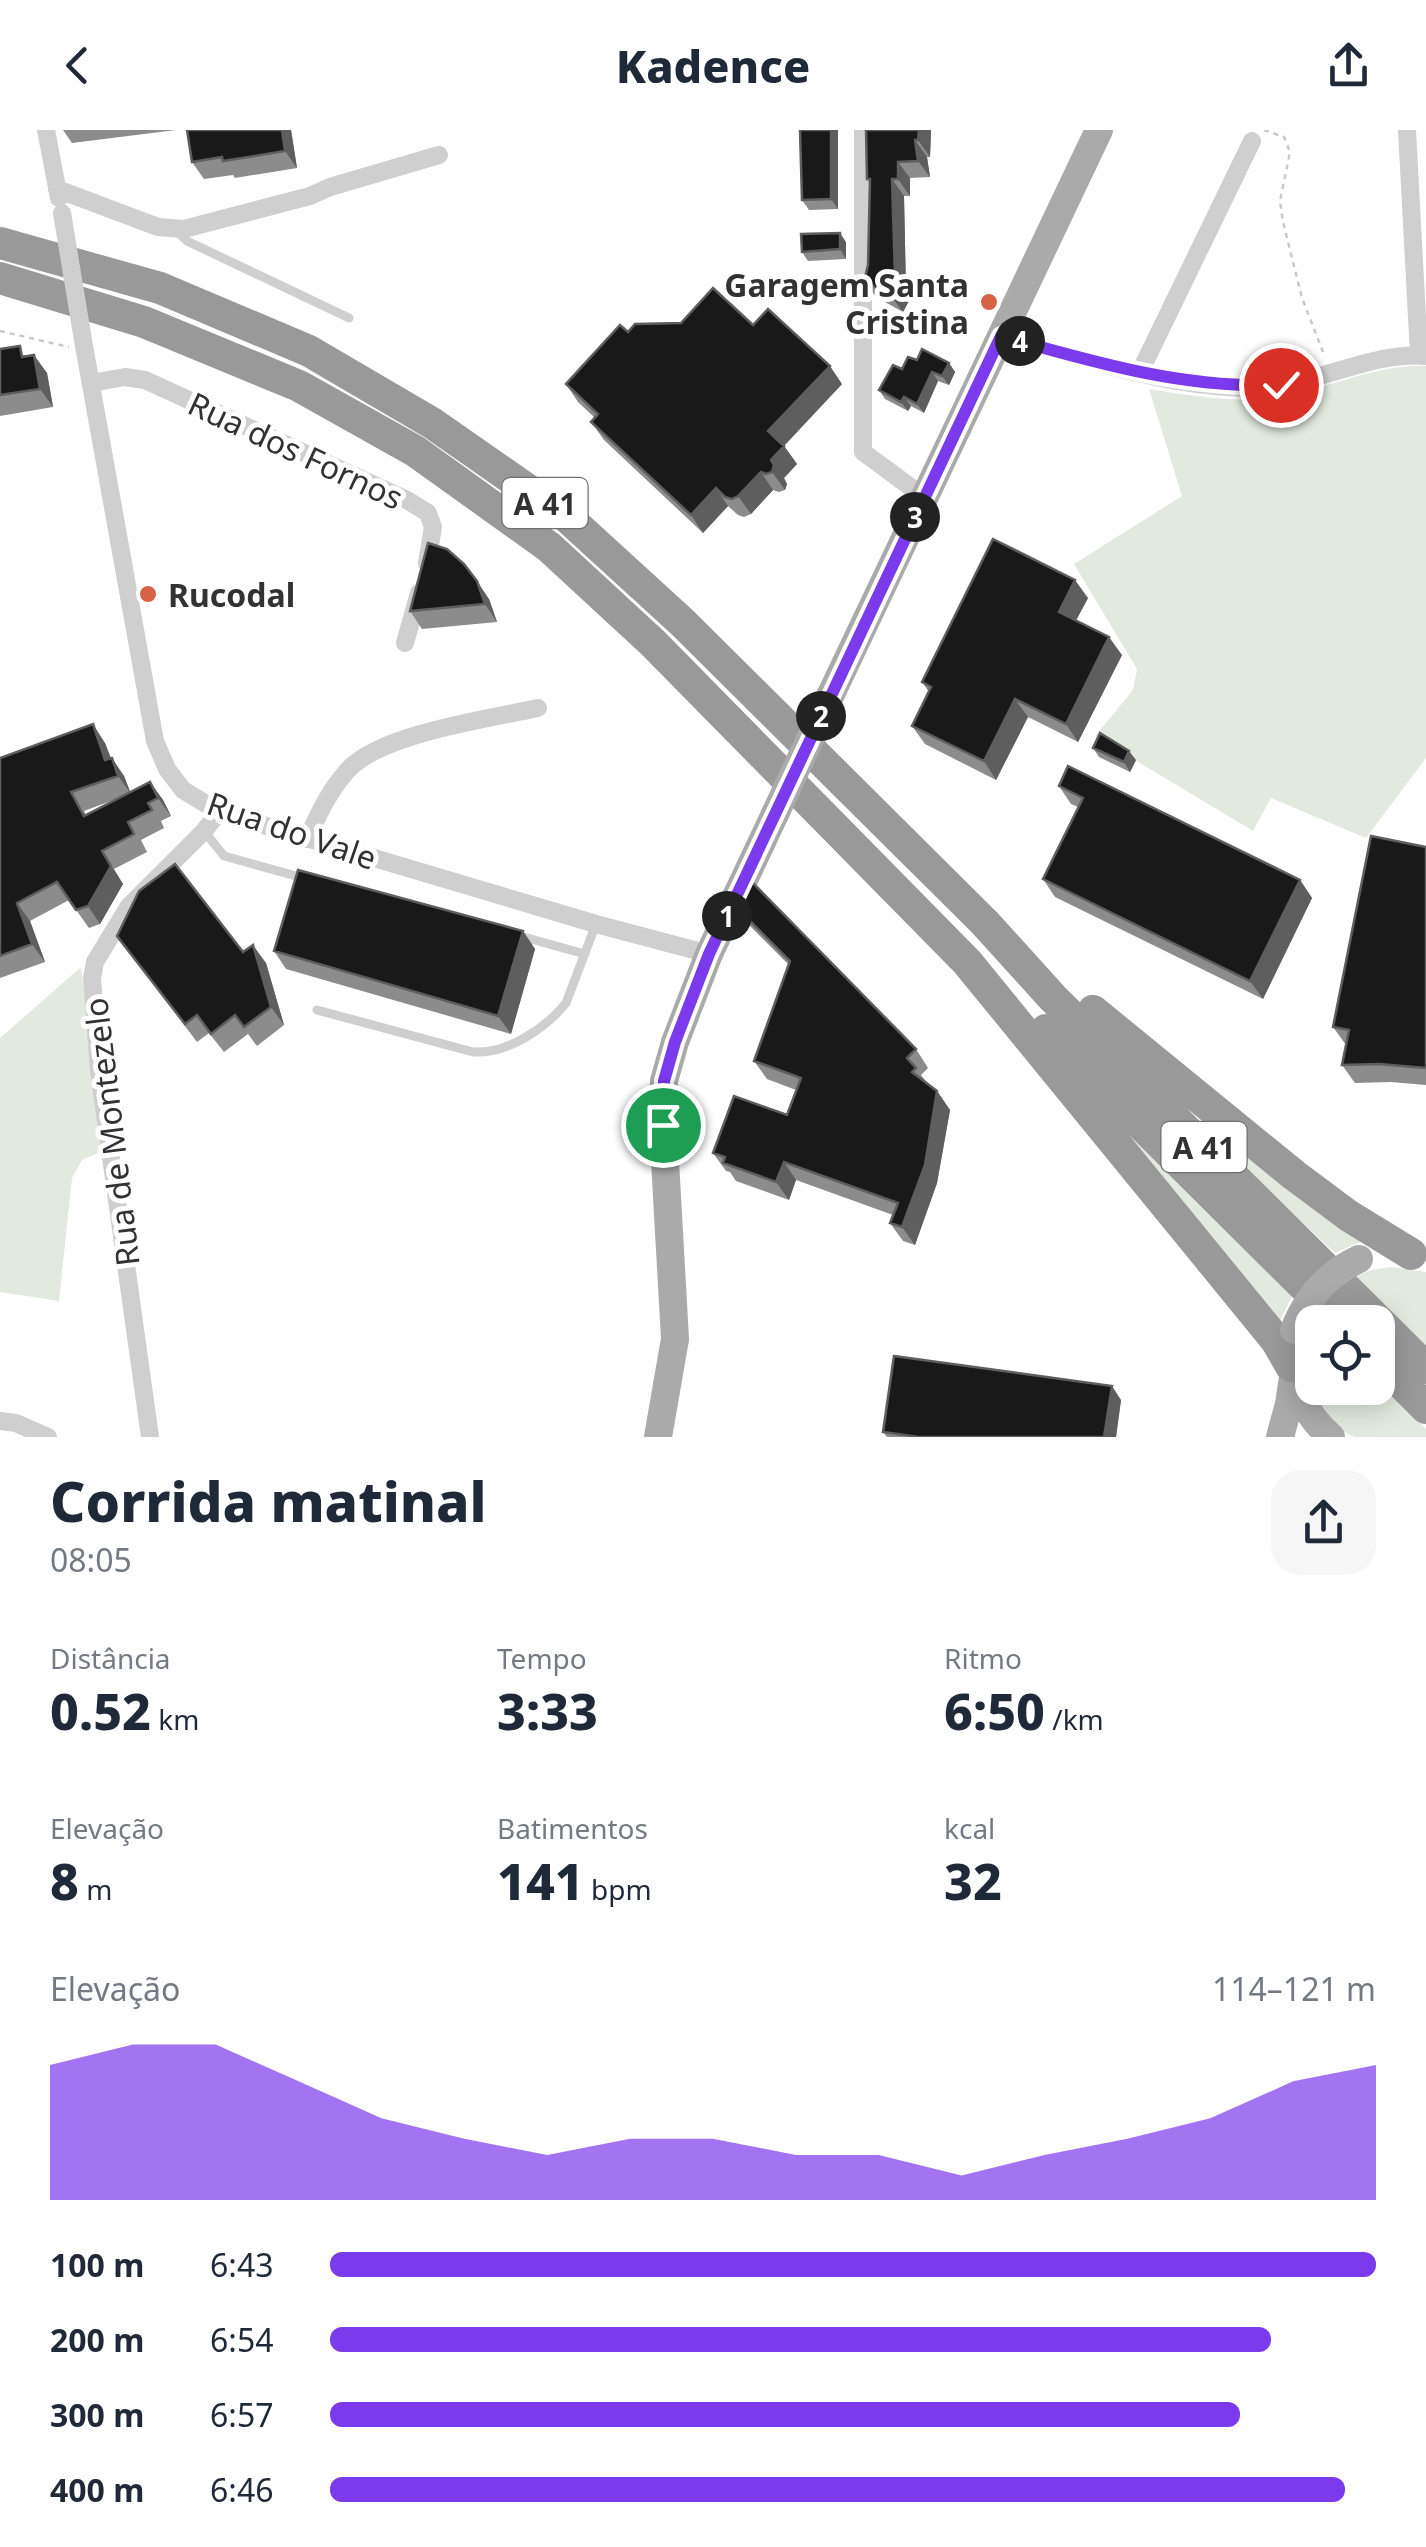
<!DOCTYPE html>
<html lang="pt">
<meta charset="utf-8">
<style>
:root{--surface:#fff;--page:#f6f6f7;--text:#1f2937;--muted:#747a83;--accent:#7c3aed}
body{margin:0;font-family:"Noto Sans",sans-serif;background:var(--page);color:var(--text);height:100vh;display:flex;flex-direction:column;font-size:38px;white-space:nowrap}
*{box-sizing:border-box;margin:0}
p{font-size:32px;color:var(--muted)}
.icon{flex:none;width:55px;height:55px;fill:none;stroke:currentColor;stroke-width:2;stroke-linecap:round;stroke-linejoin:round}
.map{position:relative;height:1307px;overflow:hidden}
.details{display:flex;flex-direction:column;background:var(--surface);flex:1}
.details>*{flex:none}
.buttons{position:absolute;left:1295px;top:1175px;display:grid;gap:20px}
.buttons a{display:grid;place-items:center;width:100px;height:100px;border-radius:20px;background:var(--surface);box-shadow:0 5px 25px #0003;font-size:50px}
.pin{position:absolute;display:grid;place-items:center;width:85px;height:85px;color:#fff;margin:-42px;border:5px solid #fff;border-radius:50%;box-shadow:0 2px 10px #0007}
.km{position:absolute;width:50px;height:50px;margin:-25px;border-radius:50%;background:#222;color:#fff;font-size:28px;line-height:50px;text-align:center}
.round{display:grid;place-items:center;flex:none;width:105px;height:105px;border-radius:30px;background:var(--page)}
.summary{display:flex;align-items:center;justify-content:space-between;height:170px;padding:0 50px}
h1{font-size:55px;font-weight:800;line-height:75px}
.metrics{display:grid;grid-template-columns:repeat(3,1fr);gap:15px;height:170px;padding:10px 50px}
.metrics div{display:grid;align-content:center}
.metrics b{font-size:50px;font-weight:800}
.metrics small{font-size:28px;font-weight:400}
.metrics p{font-size:28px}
.chart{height:280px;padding:20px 50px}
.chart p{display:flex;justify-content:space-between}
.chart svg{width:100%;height:180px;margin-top:10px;fill:var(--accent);opacity:.7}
ul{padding:0 50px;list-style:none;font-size:32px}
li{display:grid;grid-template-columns:160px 120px 1fr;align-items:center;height:75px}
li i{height:25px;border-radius:12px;background:var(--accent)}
header{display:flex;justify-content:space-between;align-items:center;height:130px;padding:0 50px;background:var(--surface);font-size:45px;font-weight:800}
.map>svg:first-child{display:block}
.green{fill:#e2eadf}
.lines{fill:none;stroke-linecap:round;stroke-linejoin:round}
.path{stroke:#c9c9c9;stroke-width:2.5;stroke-dasharray:5 5;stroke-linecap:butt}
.service{stroke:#cfcfcf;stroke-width:9}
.minor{stroke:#cfcfcf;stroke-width:18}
.primary{stroke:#aaa;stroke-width:28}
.motorway{stroke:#999;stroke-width:32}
.minor-bridge{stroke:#cfcfcf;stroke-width:18}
.primary-bridge{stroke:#aaa;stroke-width:28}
.wall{fill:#8c8c8c;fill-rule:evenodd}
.shaded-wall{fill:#5e5e5e}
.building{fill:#191919;stroke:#5e5e5e;stroke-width:2.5}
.route-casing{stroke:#fff;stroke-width:20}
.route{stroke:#7c3aed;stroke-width:12}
.poi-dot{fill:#d76346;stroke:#fff;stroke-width:4}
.labels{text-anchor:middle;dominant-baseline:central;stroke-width:10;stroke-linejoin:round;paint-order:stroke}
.shield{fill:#fff;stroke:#707070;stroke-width:2.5}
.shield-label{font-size:30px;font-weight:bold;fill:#323232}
.poi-label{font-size:32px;font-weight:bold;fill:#323232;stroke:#fff;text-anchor:end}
.street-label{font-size:32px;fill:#323232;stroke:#fff}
</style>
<header><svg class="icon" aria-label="back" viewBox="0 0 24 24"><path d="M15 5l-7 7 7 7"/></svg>Kadence<svg class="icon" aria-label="share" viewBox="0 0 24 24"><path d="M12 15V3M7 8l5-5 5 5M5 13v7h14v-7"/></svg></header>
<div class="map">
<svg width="1426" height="1307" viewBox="0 0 1426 1307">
<rect width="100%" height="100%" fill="#fff"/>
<!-- green -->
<path class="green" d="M1426 236V628L1366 708 1271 668 1253 701 1095 606 1133 560 1137 539 1074 434 1182 366 1149 259C1195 266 1242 275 1289 265 1334 256 1380 234 1426 236Z
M81 837 105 1020 82 1030 72 1048 59 1171 0 1162V908Z
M1081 955 1292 1166 1277 1197Z
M1168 956 1362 1111 1335 1123 1273 1065Z
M1391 1137 1426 1142V1216L1356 1147 1371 1140Z
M1314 1187 1320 1192H1312V1258H1378V1250L1426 1299V1307C1409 1307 1369 1307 1355 1307 1348 1305 1340 1299 1335 1294 1305 1267 1296 1223 1314 1187Z"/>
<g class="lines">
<!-- path -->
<path class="path" d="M1264 0 1284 7 1290 22 1280 71 1283 92 1302 168 1325 227
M0 201 69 217"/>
<!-- service -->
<path class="service" d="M175 100 187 111 349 188
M204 701 224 726 307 749
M520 806 585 824
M317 880 473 922C507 924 545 899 566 873L596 794"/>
<!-- minor -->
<path class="minor" d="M46 0 59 68
M863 0V322L924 367
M1407 0 1419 225
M57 59 158 97 184 99 310 66 330 57 439 25
M1001 206C1080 228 1201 268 1282 255 1326 248 1382 221 1426 226
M84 216 155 611 167 639 183 660 219 682 596 794 709 824
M1140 242 1252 11
M91 253 125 247 145 250 407 370 428 383 433 397 427 433
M405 513 419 463
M307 709C318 685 329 661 347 641 379 604 488 589 538 578
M0 1291 16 1293 48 1307
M150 1307 99 941 92 848 95 832 129 776 204 701 219 682"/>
<!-- primary -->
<path class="primary" d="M823 581 1099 0
M1292 1216C1290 1251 1304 1284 1331 1307
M658 1307 675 1209 663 995 664 951 675 912 709 824 775 684
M1280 1307 1289 1274 1293 1247"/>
<!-- motorway -->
<path class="motorway" d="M0 113 160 158 309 221 432 293 568 388 683 493 985 793 1053 868 1426 1238
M0 148 144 192 299 256 415 321 549 417 653 513 967 832 1276 1210 1291 1236
M1093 881 1294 1045 1349 1086 1411 1124
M1046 900 1340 1192
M1378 1230 1426 1278"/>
<!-- minor-bridge -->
<path class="minor-bridge" d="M62 83 84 216"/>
<!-- primary-bridge -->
<path class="primary-bridge" d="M775 684 823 581
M1294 1200C1307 1167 1327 1144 1359 1129"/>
</g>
<!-- wall -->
<path class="wall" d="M63 0H176L72 13Z
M187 0H291L297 38 235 48 233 45 204 49 192 32Z
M800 0H838V79L809 80 802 70Z
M866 0H931L930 27H927L930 47 910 48V66H904L906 160 911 167 903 182 876 167 864 151 868 135 870 53 867 49Z
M846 112V129L808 131 802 122Z
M628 202 842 254 784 316 797 334 784 348 787 354 785 360 779 362 773 360 751 384 744 387 738 385 728 376 703 403 604 310 591 292 595 288 578 272 566 254Z
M0 219 27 226 47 243 53 277 0 286Z
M917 230 949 233 955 242 949 255 938 251 924 283 911 276 908 281 885 269 879 260 902 239Z
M1088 468 1076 490 1122 525 1078 612 1028 587 996 650 925 614 912 596 929 562 922 552Z
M489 469 497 492 422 499 410 481Z
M105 613 111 628 124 646 130 662 150 652 163 670 171 686 161 691 164 698 141 710 147 722 114 739 123 754 100 794 89 798 69 770 30 791 45 832 0 848V628ZM119 668 86 685 84 681Z
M1093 618 1136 630 1130 642 1099 627Z
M1059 656 1300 750 1312 768 1263 869 1055 767 1043 749 1078 677 1071 674Z
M1426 717V955L1391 952 1355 953 1342 935 1346 915 1333 897Z
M738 779 916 919 928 938 921 945 928 954 937 961 950 980 937 1053 915 1115 903 1111 890 1093 893 1085 796 1050 789 1070 736 1051 730 1042 726 1041 713 1023 787 985 796 960 767 949 754 931 789 835 751 797Z
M523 801 535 819 511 904 286 839 274 821Z
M117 806 243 822 266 833 284 895 257 916 248 904 224 922 209 903 197 912Z
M1121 1270 1116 1307H887L883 1302Z"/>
<!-- shaded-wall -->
<path class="shaded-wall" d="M282 0H291L297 38 285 21Z
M831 0H838V79L831 69Z
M919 0H931L930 27 918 10Z
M915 10 927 27 930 47 918 31Z
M898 32 910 48V66L898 49Z
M892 49 904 66 906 160 911 167 903 182 891 166 895 146Z
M840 103 846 112V129L840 119Z
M34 225 47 243 53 277 40 259Z
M949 233 955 242 949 255 942 246Z
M830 236 842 254 781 319 768 301Z
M932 242 938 251 924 283 917 274Z
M904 267 911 276 908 281 901 272Z
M784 316 797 334 784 348 787 354 785 360 772 342 771 330Z
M761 342 773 360 751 384 738 366Z
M716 358 728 376 703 403 691 385Z
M1075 450 1088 468 1071 500 1059 482Z
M477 451 489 469 497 492 485 474Z
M1109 507 1122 525 1078 612 1066 594Z
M1015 569 1028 587 996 650 984 631Z
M93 594 105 613 118 648 105 630Z
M1129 621 1136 630 1130 642 1124 632Z
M112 628 124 646 131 664 118 646Z
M150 652 163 670 171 686 158 668Z
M102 721 123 754 100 794 88 776Z
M1300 750 1312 768 1263 869 1250 851Z
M17 773 30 791 45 832 32 814Z
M523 801 535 819 511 904 498 886Z
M253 815 266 833 284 895 271 877Z
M937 961 950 980 937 1053 915 1115 902 1097Z
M784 1032 796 1050 789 1070 776 1052Z
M1112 1256 1121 1270 1116 1307H1104Z"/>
<!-- building -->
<path class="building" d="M187 0H282L285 21 223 31 222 27 192 32Z
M800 0H831V69L802 70Z
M866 0H919L918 10H915L918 31 898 32V49H892L895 146 900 150 891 166 864 151 868 135 870 49H867Z
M840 103V119L802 122 801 104Z
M713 158 753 195 768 179 830 236 768 301 784 316 771 330 774 335 772 342 766 344 761 342 738 366 732 369 725 367 716 358 691 385 591 292 598 284 566 254 620 195 628 202 635 194 681 193Z
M20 216 22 227 34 225 40 259 0 265V219Z
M922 219 949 233 942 246 932 242 917 274 904 267 901 272 879 260 893 235 902 239 908 227 917 230Z
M993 409 1075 450 1059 482 1109 507 1066 594 1015 569 984 631 912 596 931 557 922 552Z
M428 413 447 419 464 434 477 451 485 474 410 481Z
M93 594 105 630 112 628 118 646 71 662 84 686 150 652 158 668 148 673 152 680 128 692 134 704 102 721 111 736 88 776 76 780 57 752 17 773 32 814 0 826V628Z
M1100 603 1129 621 1124 632 1093 618Z
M1068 636 1300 750 1250 851 1043 749 1083 668 1059 656Z
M1371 706 1426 717V938L1379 934 1342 935 1349 900 1333 897Z
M175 734 243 822 253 815 271 877 244 897 235 885 211 904 197 885 185 894 117 806 139 761Z
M298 740 523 801 498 886 274 821Z
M750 750 916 919 907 928 916 938 912 942 937 961 925 1035 902 1097 890 1093 898 1073 784 1032 776 1052 723 1033 725 1027 713 1023 734 966 787 985 801 948 754 931 790 831 738 779Z
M894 1226 1112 1256 1104 1307H919L883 1302Z"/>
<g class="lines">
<!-- route casing -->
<g class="route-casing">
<path id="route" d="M663 995 664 951 675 912 709 824 1001 206C1093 232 1185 259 1281 255"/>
</g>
<!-- route -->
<use href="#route" class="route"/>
</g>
<!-- markers -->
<g class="poi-dot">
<circle cx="989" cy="172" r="10"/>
<circle cx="148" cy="464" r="10"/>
</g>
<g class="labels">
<!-- shield labels -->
<g class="shield">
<rect x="502.5" y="348" width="85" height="50" rx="8"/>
<rect x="1161.5" y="992" width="85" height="50" rx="8"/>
</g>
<g class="shield-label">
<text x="545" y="373">A 41</text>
<text x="1204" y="1017">A 41</text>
</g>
<!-- poi labels -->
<g class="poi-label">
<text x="969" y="154">Garagem Santa<tspan x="969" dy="37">Cristina</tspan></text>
<text x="168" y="464" text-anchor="start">Rucodal</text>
</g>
<!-- street labels -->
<g class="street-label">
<text transform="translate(296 320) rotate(25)">Rua dos Fornos</text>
<text transform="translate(292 700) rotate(19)">Rua do Vale</text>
<text transform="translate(111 1002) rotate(-97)">Rua de Montezelo</text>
</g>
</g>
</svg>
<div class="buttons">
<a><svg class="icon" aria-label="locate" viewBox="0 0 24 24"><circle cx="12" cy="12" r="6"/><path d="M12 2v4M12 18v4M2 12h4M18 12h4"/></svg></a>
</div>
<div class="pin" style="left:663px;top:995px;background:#1e9e55"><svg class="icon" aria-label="arrive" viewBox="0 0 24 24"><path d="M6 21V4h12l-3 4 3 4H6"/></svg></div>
<div class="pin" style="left:1281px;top:255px;background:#d93025"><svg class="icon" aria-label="check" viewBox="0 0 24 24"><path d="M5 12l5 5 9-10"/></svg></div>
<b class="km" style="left:727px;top:786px">1</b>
<b class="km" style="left:821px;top:586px">2</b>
<b class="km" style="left:915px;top:387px">3</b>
<b class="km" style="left:1020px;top:211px">4</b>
</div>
<section class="details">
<div class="summary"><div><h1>Corrida matinal</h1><p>08:05</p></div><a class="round"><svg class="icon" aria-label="share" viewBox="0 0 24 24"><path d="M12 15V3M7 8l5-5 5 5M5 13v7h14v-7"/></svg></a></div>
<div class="metrics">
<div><p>Distância</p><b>0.52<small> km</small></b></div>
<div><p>Tempo</p><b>3:33</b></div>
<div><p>Ritmo</p><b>6:50<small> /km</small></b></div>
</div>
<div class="metrics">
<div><p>Elevação</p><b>8<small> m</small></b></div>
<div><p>Batimentos</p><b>141<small> bpm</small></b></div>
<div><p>kcal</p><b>32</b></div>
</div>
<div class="chart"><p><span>Elevação</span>114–121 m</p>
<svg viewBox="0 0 160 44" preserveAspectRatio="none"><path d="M0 44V11L10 6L20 6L30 15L40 24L50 29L60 33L70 29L80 29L90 33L100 33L110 38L120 33L130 29L140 24L150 15L160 11V44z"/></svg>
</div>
<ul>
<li><b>100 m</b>6:43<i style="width:100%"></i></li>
<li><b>200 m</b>6:54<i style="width:90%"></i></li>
<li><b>300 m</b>6:57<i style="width:87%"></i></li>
<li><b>400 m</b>6:46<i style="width:97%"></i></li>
</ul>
</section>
